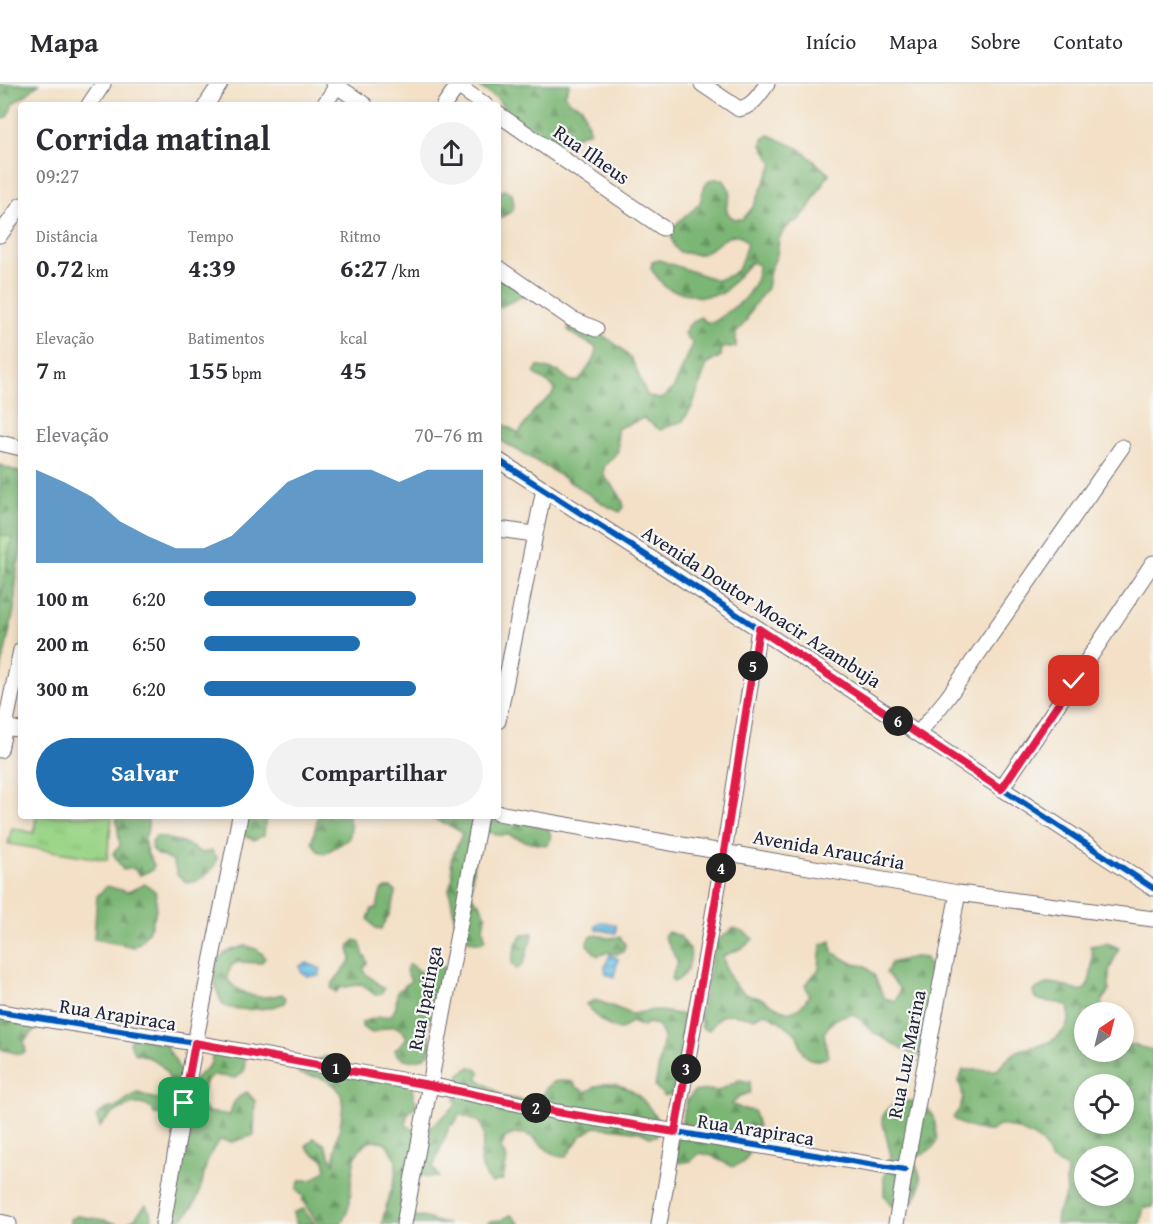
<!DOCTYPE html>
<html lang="pt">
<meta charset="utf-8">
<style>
:root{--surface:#fff;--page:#f2f2f3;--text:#2b2b33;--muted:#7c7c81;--line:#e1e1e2;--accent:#1f6fb2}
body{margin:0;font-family:"Gentium Book Plus",serif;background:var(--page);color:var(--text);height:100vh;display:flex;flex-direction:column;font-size:22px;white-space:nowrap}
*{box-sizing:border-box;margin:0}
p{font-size:20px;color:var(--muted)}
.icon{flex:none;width:33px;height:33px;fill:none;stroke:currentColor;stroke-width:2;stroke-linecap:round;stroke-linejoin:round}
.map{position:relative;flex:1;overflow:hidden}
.details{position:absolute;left:18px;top:18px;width:483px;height:717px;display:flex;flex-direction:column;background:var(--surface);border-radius:6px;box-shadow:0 3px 9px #0003}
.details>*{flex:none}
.needle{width:39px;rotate:35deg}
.tools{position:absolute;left:1074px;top:918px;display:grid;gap:12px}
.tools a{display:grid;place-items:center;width:60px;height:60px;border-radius:50%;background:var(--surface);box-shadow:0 3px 9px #0003;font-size:30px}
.pin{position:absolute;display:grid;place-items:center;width:51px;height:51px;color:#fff;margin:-26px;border-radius:12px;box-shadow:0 3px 9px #0006}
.km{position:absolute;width:30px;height:30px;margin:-15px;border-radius:50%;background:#222;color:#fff;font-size:16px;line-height:30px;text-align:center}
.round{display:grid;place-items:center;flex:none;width:63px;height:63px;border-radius:32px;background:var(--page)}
.summary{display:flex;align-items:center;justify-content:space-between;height:102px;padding:0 18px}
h1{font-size:33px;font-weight:800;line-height:45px}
.stats{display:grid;grid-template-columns:repeat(3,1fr);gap:9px;height:102px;padding:6px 18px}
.stats div{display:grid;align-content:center}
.stats b{font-size:26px;font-weight:800}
.stats small{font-size:16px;font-weight:400}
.stats p{font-size:16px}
.chart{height:168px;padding:12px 18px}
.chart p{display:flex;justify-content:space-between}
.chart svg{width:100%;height:108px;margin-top:6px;fill:var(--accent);opacity:.7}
.action{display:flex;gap:12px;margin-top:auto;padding:12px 18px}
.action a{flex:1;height:69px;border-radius:36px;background:var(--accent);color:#fff;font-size:24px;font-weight:800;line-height:69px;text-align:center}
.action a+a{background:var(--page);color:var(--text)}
ul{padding:0 18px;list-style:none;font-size:20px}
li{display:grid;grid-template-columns:96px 72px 1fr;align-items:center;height:45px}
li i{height:15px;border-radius:8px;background:var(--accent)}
header{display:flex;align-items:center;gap:36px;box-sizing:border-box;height:84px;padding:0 30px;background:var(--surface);border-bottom:2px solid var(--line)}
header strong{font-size:28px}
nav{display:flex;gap:33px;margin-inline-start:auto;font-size:21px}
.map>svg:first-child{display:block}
.grass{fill:url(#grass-tufts);stroke:#5e7c62;stroke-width:1.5}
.forest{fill:url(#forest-firs);stroke:#4f6c58;stroke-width:1.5;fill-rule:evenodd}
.wetland{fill:url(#wetland-marsh);stroke:#5e7c62;stroke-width:1.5}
.water{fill:url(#water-rules);stroke:#477192;stroke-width:1.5}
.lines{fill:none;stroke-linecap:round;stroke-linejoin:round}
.street-casing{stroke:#6b646c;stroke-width:17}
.street{stroke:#fff;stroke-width:15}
.cycleway-casing{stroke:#f6f6f2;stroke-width:10}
.cycleway{stroke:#0057b8;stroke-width:6}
.route-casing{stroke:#fff;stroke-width:12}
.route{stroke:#e11d48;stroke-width:8}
.labels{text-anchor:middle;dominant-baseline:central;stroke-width:4.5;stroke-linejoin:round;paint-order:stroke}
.street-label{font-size:20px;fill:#22223b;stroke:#f6f6f2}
</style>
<header>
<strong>Mapa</strong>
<nav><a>Início</a><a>Mapa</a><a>Sobre</a><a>Contato</a></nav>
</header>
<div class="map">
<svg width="1153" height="1140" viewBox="0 0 1153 1140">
<defs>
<pattern id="grass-tufts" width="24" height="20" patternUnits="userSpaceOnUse" patternTransform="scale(1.5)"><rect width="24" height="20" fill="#9bd588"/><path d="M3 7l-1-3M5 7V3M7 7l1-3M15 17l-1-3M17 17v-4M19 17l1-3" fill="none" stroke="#85b776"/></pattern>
<pattern id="forest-firs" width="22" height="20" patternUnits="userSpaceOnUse" patternTransform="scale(1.5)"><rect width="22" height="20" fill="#7cb674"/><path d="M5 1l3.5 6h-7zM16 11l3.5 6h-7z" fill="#659460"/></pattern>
<pattern id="wetland-marsh" width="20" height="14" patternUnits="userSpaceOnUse" patternTransform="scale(1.5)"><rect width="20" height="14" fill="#9bd588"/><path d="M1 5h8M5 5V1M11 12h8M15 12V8" fill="none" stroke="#85b776"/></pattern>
<pattern id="water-rules" width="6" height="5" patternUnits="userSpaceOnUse" patternTransform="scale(1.5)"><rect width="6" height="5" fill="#6cc0e8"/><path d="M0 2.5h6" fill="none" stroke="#589cbd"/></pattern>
</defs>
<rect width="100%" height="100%" fill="#f6f6f2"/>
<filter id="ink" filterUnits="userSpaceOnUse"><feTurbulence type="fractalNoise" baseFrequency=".0167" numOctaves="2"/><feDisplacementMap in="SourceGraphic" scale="12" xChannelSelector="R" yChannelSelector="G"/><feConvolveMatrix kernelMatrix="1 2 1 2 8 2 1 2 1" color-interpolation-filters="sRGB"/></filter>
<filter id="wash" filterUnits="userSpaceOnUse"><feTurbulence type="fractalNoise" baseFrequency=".008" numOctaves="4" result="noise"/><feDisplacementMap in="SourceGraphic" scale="24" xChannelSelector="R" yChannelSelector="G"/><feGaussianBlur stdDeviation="1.35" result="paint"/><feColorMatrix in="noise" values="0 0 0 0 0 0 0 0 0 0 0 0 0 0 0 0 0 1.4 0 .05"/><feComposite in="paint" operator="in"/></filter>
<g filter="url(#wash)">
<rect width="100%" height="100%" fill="#f3e0c6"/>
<!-- grass -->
<path class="grass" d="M36 732H112L107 776 8 760 12 744 34 749Z"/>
<!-- forest -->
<path class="forest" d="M0 0H39L26 11 13 19 8 33 0 36Z
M475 0H570L565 10 569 17 582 23 590 47 551 62 515 40 497 14Z
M769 51 800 65 829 90 807 126 799 136 791 139 783 148 779 155 777 171 770 186 767 204 752 224 746 237 736 249V263L722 264 721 272 707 280 692 323 683 337 660 346 643 334C633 340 625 340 617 345L618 367 604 383V392C613 403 621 409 624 423L620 428 607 422 550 385 498 355V338L519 349 534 327 551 312 555 305C549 297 540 296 534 288L538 282 559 288 571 297H579L596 272V264C587 256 576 255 568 246L569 240 595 246 621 264 632 276 647 311 654 314 661 315 673 305 693 260 684 249 688 242 700 233 706 238H714L745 215 757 195 758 181 751 178 723 209 701 213 671 206 664 202 651 185 652 178 659 176 717 196 731 191 739 184 747 160C735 137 717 164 703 169 696 172 686 169 679 168L674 162 670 148C677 135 695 128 700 118 703 111 702 102 709 97 713 94 718 95 723 95L731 108 726 124 729 131 735 135H743L753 123 773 80 762 61 763 55Z
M505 106 512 109 514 122 511 128 498 135V108Z
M498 192 520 206 523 212 498 224Z
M0 381 21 389V469L17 483 14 526 0 591Z
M116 732H147C150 741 148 748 144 756L147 769 154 781 152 786 140 791 133 784 123 786 113 769 120 762Z
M246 732H266L264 751 254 756 244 751 242 746Z
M318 732H348L351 744 349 755 324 770 318 767 312 758Z
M429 732H459L470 738 482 736 489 732H498L549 745C551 752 552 755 547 761L530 759 509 751H496L491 748C471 753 473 794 471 812L480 820 486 832 483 843 485 855 481 859 470 857 457 846 449 805 453 793 451 777 453 771 462 750C452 740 440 739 429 732Z
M156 752 185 759 201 769 212 767 217 774C215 787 199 799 186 798L177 790 173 777 157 770 152 765V758Z
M145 800 155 807C160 825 150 853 134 863L94 855 97 812 107 802 128 808Z
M386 804H392L396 809 389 831 381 845 375 844 368 835 372 825 377 824 381 807Z
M734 844 744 848 753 855 744 863 723 872C726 888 733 904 748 911 753 913 758 913 762 915 782 925 794 939 809 911L805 901 819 885 821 861 831 857 832 868 854 880 866 882 874 891 884 914 896 917 900 905 886 889 891 879 914 873 926 874C940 902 929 938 925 967L915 972 874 949 861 936 852 930C837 932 832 937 824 949L828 973C817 978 806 978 801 964 799 961 800 958 799 955 795 946 773 932 764 929L754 934 732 930 721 932 709 946 702 944 700 932 715 858Z
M668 848 680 852 690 866C692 879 686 893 674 898L671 894 678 878 664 852Z
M530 849H533C533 856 530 857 528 863 526 872 526 879 517 885L513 881 512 878 516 860 521 852Z
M598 851 607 854 620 853 625 860 624 866 617 870 608 868 598 872 587 861V858L591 852Z
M355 856 360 858 364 873H366L367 879 363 884 365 889 384 905 381 910 375 911 362 900 340 904 336 908 331 904 333 899 351 876C350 867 346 862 355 856Z
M1107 859 1119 864 1109 887V906L1103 915 1101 928H1084V968H1124V959L1153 966V1123H1144L1140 1140H1056L1057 1130 1067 1109 1066 1097 1067 1088 1065 1083 1050 1075C1048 1069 1046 1064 1042 1059 1035 1052 1009 1040 999 1042 996 1043 994 1046 991 1047 983 1048 956 1041 953 1033 964 1022 965 1012 959 997L963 986H997C1003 980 1010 971 1018 967 1024 963 1034 964 1041 961 1059 955 1073 943 1068 923 1058 916 1045 920 1035 914L1033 908C1061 881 1085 931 1091 889 1092 880 1094 871 1090 862ZM1084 1000H1124V1040H1084ZM1084 1072H1124V1112H1084Z
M245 862C254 863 261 866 265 874L261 879 238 878 232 881 228 890V896C241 913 263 916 282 910L286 914 284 919C272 925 235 929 223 921 215 906 207 879 227 868 232 865 239 864 245 862Z
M408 881H412L420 889C426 883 433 881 441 881L446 885 440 919 425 913 422 917 432 933 426 944C427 949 431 953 431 958 432 977 410 981 397 971L395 966 407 954C397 934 385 945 372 949L362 943V938L379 933 391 932 396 923 397 908 411 897 406 887Z
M596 916 632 930 654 926 684 931C683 942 677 1003 673 1008 670 1012 669 1011 664 1012L655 1003 664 953 658 941 647 939 643 943 631 938 621 946C606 944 595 931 586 920Z
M0 930 37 940 36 945 24 957 26 968 20 970 0 965Z
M133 952 166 961C169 968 173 972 176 978 187 1000 181 1015 165 1031L154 1030 153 1026C150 1024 148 1022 144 1021 129 1016 108 1031 100 1043L96 1032C107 1021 110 1027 120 1020 126 1016 130 1012 138 1009L159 1016C184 994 158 973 134 969L130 958Z
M214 967 245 974 244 987 236 994 213 991 205 998 200 1020 208 1028 230 1031C232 1019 236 1014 247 1008L255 1017 254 1051 232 1058 220 1056C194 1085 213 1113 175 1140L167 1132 176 1089 186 1070 184 1050 194 996 210 981Z
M327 972 335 979 412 999 413 1011 417 1020C410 1028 405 1029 406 1041 427 1056 442 1032 458 1019L454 1015 462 1007 459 996 460 990 470 983 476 984 480 989 477 994 504 1013 538 1019C548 1001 548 994 573 998L576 1003 586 1008C591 1005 598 1001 604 1000 632 998 650 1021 661 1043L656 1052 650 1053 640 1048 618 1045 595 1043 580 1053 566 1073C540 1073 536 1037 505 1054L501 1065 507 1075 503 1096 491 1099C468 1069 492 1066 480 1038L460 1030 454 1040 450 1041 433 1083 439 1093H428L417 1089 411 1132C427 1131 433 1139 449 1140H382C385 1113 411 1079 384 1058 349 1049 352 1096 350 1118 349 1126 345 1133 341 1140H318L302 1116 304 1113 296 1106 300 1096H312L326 1086 324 1075 313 1070 306 1062 314 1054 324 1060 334 1079C335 1073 335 1067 336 1060 340 1036 355 1005 321 994 313 991 307 993 298 989L305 980Z
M739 996 750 998V1009L739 1012 732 1020 742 1025 754 1027 758 1043 735 1044 728 1052 741 1061 749 1070 743 1079 732 1083 712 1072 700 1069 691 1077 679 1079 674 1070 687 1016 694 1008 706 1006 718 1007Z
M911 1017C929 1022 934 1028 936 1046 937 1051 938 1057 935 1061 932 1067 921 1070 915 1073 914 1081 918 1084 920 1092 923 1104 913 1122 903 1127L891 1122 884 1111V1094L891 1072 882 1035C887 1020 896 1018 911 1017Z
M146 1121 152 1132 151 1140H125L134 1135Z
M303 1125 315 1140H296L293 1129Z
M511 1131 520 1140H487L490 1137 501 1136Z
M77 1132 105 1136 117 1140H71L70 1135Z"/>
<!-- wetland -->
<path class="wetland" d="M0 451 12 453 0 518Z"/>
<!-- water -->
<path class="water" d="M600 838 616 841V849L596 845 595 842Z
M610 870 618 875 614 893 606 890 605 883Z
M307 879 321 885 319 892H307L301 888 300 882Z"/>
</g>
<g filter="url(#ink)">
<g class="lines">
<!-- street casing -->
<g class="street-casing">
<path id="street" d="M334 0 365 21
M702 0 739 25C753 22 759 11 767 0
M458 2 485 21
M89 21 103 0
M206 21 220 0
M324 21 338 0
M444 21 459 0
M498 30 663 144
M0 151 21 121
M498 184 572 235 596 245
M0 359 21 364
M498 376 669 486 1153 804
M498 445 534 450
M498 637 544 405
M0 642 21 646
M918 650 948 613 1122 363
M0 666 21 566
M1001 705 1153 479
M498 729 958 809 1153 835
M0 928 195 959 429 1001 557 1028 905 1086
M0 1138 9 1140
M163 1140 195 959 240 732
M404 1140 480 732
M659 1140 724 768 759 545
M896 1140 905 1086 958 809"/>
</g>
<!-- street -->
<use href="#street" class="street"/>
<!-- cycleway casing -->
<g class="cycleway-casing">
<path id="cycleway" d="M498 376 669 486 1153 804
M0 928 195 959 429 1001 557 1028 905 1086"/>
</g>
<!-- cycleway -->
<use href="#cycleway" class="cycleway"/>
</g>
</g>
<g class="lines" filter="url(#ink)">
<!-- route casing -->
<g class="route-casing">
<path id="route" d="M184 1019 195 959 429 1001 557 1028 675 1048 724 768 759 545 1001 705 1074 597"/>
</g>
<!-- route -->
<use href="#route" class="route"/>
</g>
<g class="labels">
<!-- street labels -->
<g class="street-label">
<text transform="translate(592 70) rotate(35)">Rua Ilheus</text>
<text transform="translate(762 522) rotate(33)">Avenida Doutor Moacir Azambuja</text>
<text transform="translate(829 765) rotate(10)">Avenida Araucária</text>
<text transform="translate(424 914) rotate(-79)">Rua Ipatinga</text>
<text transform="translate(118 930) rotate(9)">Rua Arapiraca</text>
<text transform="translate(906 970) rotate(-79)">Rua Luz Marina</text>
<text transform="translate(756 1045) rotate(9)">Rua Arapiraca</text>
</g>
</g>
</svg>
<div class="tools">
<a><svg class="needle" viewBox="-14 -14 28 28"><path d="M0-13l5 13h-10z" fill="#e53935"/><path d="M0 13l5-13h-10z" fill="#7c7c81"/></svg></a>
<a><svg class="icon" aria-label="locate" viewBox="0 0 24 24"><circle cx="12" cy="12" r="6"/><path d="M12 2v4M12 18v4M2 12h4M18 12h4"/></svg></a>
<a><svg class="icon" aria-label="layers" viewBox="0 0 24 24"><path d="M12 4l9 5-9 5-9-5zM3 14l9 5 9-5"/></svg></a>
</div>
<div class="pin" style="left:184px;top:1019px;background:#1e9e55"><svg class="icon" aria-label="arrive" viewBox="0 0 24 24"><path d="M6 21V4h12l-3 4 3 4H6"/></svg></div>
<div class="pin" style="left:1074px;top:597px;background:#d93025"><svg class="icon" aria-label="check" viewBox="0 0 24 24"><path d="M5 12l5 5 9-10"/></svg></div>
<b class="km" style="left:336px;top:984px">1</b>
<b class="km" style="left:536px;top:1024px">2</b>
<b class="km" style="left:686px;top:985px">3</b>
<b class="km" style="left:721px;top:784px">4</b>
<b class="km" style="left:753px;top:582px">5</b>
<b class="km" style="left:898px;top:637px">6</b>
<section class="details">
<div class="summary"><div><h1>Corrida matinal</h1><p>09:27</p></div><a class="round"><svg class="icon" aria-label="share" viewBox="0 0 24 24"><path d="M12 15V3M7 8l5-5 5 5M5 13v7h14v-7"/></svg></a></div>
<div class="stats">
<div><p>Distância</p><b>0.72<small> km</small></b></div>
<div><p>Tempo</p><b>4:39</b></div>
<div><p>Ritmo</p><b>6:27<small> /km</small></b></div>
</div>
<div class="stats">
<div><p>Elevação</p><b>7<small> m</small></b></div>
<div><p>Batimentos</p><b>155<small> bpm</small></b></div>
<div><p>kcal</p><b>45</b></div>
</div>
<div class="chart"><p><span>Elevação</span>70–76 m</p>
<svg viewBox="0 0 160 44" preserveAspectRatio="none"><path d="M0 44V6L10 11L20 17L30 27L40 33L50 38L60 38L70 33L80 22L90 11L100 6L110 6L120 6L130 11L140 6L150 6L160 6V44z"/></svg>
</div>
<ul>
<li><b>100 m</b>6:20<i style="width:76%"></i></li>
<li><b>200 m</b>6:50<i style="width:56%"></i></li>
<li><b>300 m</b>6:20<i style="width:76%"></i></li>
</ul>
<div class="action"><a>Salvar</a><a>Compartilhar</a></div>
</section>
</div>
